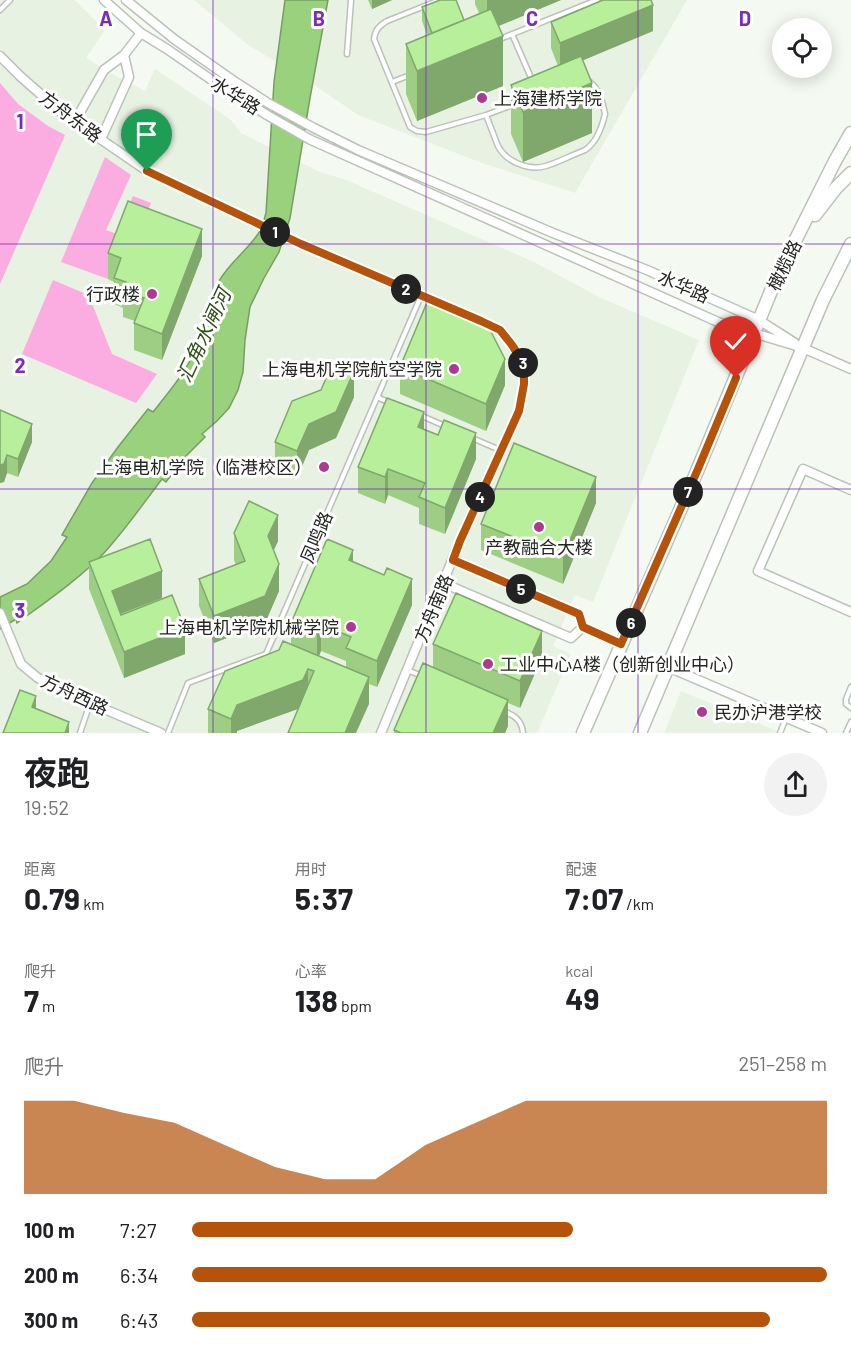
<!DOCTYPE html>
<html lang="zh">
<meta charset="utf-8">
<style>
:root{--surface:#fff;--page:#f2f2f2;--text:#202124;--muted:#757577;--accent:#b45309}
body{margin:0;font-family:Barlow,"Noto Sans SC",sans-serif;background:var(--page);color:var(--text);height:100vh;display:flex;flex-direction:column;font-size:22px;white-space:nowrap}
*{box-sizing:border-box;margin:0}
p{font-size:20px;color:var(--muted)}
.icon{flex:none;width:33px;height:33px;fill:none;stroke:currentColor;stroke-width:2;stroke-linecap:round;stroke-linejoin:round}
.map{position:relative;height:733px;overflow:hidden}
.sheet{display:flex;flex-direction:column;background:var(--surface);flex:1}
.sheet>*{flex:none}
.tools{position:absolute;left:772px;top:18px;display:grid;gap:12px}
.tools a{display:grid;place-items:center;width:60px;height:60px;border-radius:50%;background:var(--surface);box-shadow:0 3px 15px #0003;font-size:30px}
.pin{position:absolute;display:grid;place-items:center;width:51px;height:51px;color:#fff;margin:-62px -26px;border-radius:50% 50% 50% 0;rotate:-45deg;box-shadow:0 0 6px #0007}
.pin .icon{rotate:45deg}
.km{position:absolute;width:30px;height:30px;margin:-15px;border-radius:50%;background:#222;color:#fff;font-size:16px;line-height:30px;text-align:center}
.round{display:grid;place-items:center;flex:none;width:63px;height:63px;border-radius:32px;background:var(--page)}
.overview{display:flex;align-items:center;justify-content:space-between;height:102px;padding:0 24px}
h1{font-size:33px;font-weight:700;line-height:45px}
.stats{display:grid;grid-template-columns:repeat(3,1fr);gap:9px;height:102px;padding:6px 24px}
.stats div{display:grid;align-content:center}
.stats b{font-size:30px;font-weight:700}
.stats small{font-size:16px;font-weight:400}
.stats p{font-size:16px}
.chart{height:168px;padding:12px 24px}
.chart p{display:flex;justify-content:space-between}
.chart svg{width:100%;height:108px;margin-top:6px;fill:var(--accent);opacity:.7}
ul{padding:0 24px;list-style:none;font-size:20px}
li{display:grid;grid-template-columns:96px 72px 1fr;align-items:center;height:45px}
li i{height:15px;border-radius:8px;background:var(--accent)}
.map>svg:first-child{display:block}
.built{fill:#e7f2e2}
.green{fill:#fbace1}
.water{fill:#9ad17d;stroke:#779e62;stroke-width:1.5}
.lines{fill:none;stroke-linecap:round;stroke-linejoin:round}
.service-casing{stroke:#bbc2b9;stroke-width:7}
.minor-casing{stroke:#bbc2b9;stroke-width:11}
.secondary-casing{stroke:#bbc2b9;stroke-width:15}
.service{stroke:#fff;stroke-width:4}
.minor{stroke:#fff;stroke-width:8}
.secondary{stroke:#fff;stroke-width:12}
.wall{fill:#9dce84;fill-rule:evenodd}
.shaded-wall{fill:#80a76c}
.building{fill:#b7ef9a;stroke:#80a76c;stroke-width:1.5}
.route-casing{stroke:#fff;stroke-width:12}
.route{stroke:#b45309;stroke-width:8}
.grid{fill:none;stroke:#7b2cbf;stroke-width:1.5;stroke-opacity:0.55}
.poi-dot{fill:#af3990;stroke:#fff;stroke-width:2}
.labels{text-anchor:middle;dominant-baseline:central;stroke-width:6;stroke-linejoin:round;paint-order:stroke}
.street-label{font-size:18px;fill:#242622;stroke:#fff}
.poi-label{font-size:18px;fill:#242622;stroke:#fff;text-anchor:end}
.water-label{font-size:20px;font-style:italic;fill:#2e5018;stroke:#fff}
.grid-label{font-size:20px;text-anchor:middle;font-weight:bold;fill:#7b2cbf;stroke:#fff;stroke-width:6;stroke-linejoin:round;paint-order:stroke}
</style>
<div class="map">
<svg width="851" height="733" viewBox="0 0 851 733">
<rect width="100%" height="100%" fill="#f4faf1"/>
<!-- built -->
<path class="built" d="M0 0H75L105 30 86 58 114 75 145 91 155 69 231 120 241 133 322 173 344 179 534 262 601 298 699 340 593 602 575 595 553 646 571 654 537 733H0Z
M194 0H687L575 193 482 163 358 115 310 82 248 45Z
M681 691 782 733H664Z"/>
<!-- green -->
<path class="green" d="M0 83 18 104 48 126 65 135 0 284Z
M105 157 131 175 106 230 117 234 133 196 151 203 139 232 127 228 108 279 61 262Z
M53 280 86 294 93 306 112 354 157 374 136 403 22 354Z"/>
<!-- water -->
<path class="water" d="M285 0H328L310 98 290 218 279 252 264 278 250 307 245 340 243 372 238 390 229 408 217 421 202 434 205 437 186 456 166 482 162 479C143 504 125 530 104 553 78 580 47 601 17 623L16 619 0 629V597L27 584 51 561 67 537 62 535 92 483 118 447 148 409 153 412C168 393 185 373 195 351 206 329 205 302 219 281 230 262 249 249 260 231 263 226 264 219 266 213L274 82Z"/>
<g class="lines">
<!-- service casing -->
<g class="service-casing">
<path id="service" d="M440 0 387 21C379 26 375 30 374 39L410 127 417 131 426 132 486 115 515 104
M0 10 10 0
M512 34 532 80
M500 39 597 0
M347 54 351 0
M392 82 410 75
M486 115C490 125 494 136 498 146 506 162 529 171 546 166 559 162 572 155 585 150 596 143 602 127 605 114 603 103 599 89 590 82
M377 397 390 403
M422 416 445 426
M472 438 500 450
M407 670 422 676
M851 687 846 699V704L851 708
M503 711C514 715 522 720 523 733
M80 733 90 703
M168 733 188 683 266 654 421 296
M780 733 786 718
M846 733 851 722"/>
</g>
<!-- minor casing -->
<g class="minor-casing">
<path id="minor" d="M104 0 141 33 167 49 216 83 267 115 311 140 718 322 803 348 851 369
M126 0 174 39 234 81 268 103 314 128 358 150 553 233 647 270 759 320 795 343
M0 56 21 77 61 112 147 171 301 244 481 321 500 330 512 345 524 364V384L519 411 460 541 381 733
M75 121 104 70 124 55 141 33
M101 139 129 77 124 55
M851 490 803 469 758 571 851 612
M443 583 571 638 583 627 579 614 453 560
M0 613 21 664 38 678 90 703 161 733
M583 627 621 644
M668 667 822 733"/>
</g>
<!-- secondary casing -->
<g class="secondary-casing">
<path id="secondary" d="M815 215 836 188 851 173
M583 733 698 469 776 279 835 161 851 133
M640 733 823 300 851 244"/>
</g>
<!-- service -->
<use href="#service" class="service"/>
<!-- minor -->
<use href="#minor" class="minor"/>
<!-- secondary -->
<use href="#secondary" class="secondary"/>
</g>
<!-- wall -->
<path class="wall" d="M368 0H392L372 9Z
M475 0H561L498 26 503 86 417 121 406 94V44L427 35 422 21V7L464 20 479 13 475 4Z
M551 22 653 31 583 60 592 133 523 162 511 134V85L558 66 551 48Z
M108 253 202 256 162 360 134 350V323L135 321 123 317V308L114 304V282L108 279Z
M400 367 505 385 486 431 400 394Z
M354 397 336 438 309 450 297 478 275 469V442Z
M0 410 32 442 18 477 7 473 4 482 0 483Z
M424 429 476 459 445 534 419 524V508L388 495 385 504 358 493V467Z
M596 503 563 584 481 550V524Z
M234 533 278 541 273 551 279 591 265 623 214 643 199 606V579L236 565 234 560Z
M89 562 162 598 121 614V615L185 654 124 678 89 589Z
M353 562 412 605 377 687 369 684V704L298 709 237 731V733H208V709L279 650 291 644V623ZM321 651 346 661V668L319 656Z
M433 644 542 657 520 708 508 703V726L505 733H394V730L433 667Z"/>
<!-- shaded-wall -->
<path class="shaded-wall" d="M372 0H392L372 9Z
M487 0H561L487 31Z
M653 5V31L560 70V43Z
M503 36V86L417 121V71Z
M592 83V133L523 162V112Z
M202 229V256L162 360V334Z
M505 359V385L486 431V404Z
M354 371V397L336 438 309 450 297 478V451L309 424Z
M424 412V439L418 427Z
M32 424V442L18 477V459Z
M476 433V459L445 534V508Z
M7 455V473L4 482 0 483V465Z
M388 469V495L385 504V477Z
M596 477V503L563 584V557Z
M278 515V541L268 563V536Z
M353 550V577L349 560Z
M279 564V591L265 623 214 643V616Z
M162 571V598L112 617V591Z
M412 579V605L377 687V661Z
M321 624V651L317 660V634Z
M185 628V654L124 678V652Z
M542 631V657L520 708V681Z
M308 669V695L303 707 237 731V733H231V719L237 705Z
M369 677V704L356 733H345Z
M36 696V714L32 707Z
M508 700V726L505 733H493Z
M69 722V733H65Z"/>
<!-- building -->
<path class="building" d="M440 0H456L464 20 432 33 422 7Z
M603 0H651L653 5 560 43 551 22Z
M491 9 503 36 417 71 406 44Z
M581 56 592 83 523 112 511 85Z
M128 201 202 229 162 334 134 323 144 298 123 290 126 282 114 278 121 258 108 253Z
M428 300 488 326 505 359 486 404 400 367Z
M333 362 354 371 336 412 309 424 297 451 275 442 292 401 321 390Z
M387 398 424 412 418 427 438 435 444 420 476 433 445 508 419 497 425 483 388 469 385 477 358 467Z
M0 410 32 424 18 459 7 455 4 464 0 465Z
M514 443 596 477 563 557 481 524Z
M249 501 278 515 268 536 279 564 265 596 214 616 199 579 245 561 234 533Z
M150 539 162 571 112 591 121 615 172 595 185 628 124 652 89 562Z
M327 539 353 550 349 560 384 575 387 568 412 579 377 661 346 648 351 637 321 624 317 634 291 623Z
M456 593 542 631 520 681 433 644Z
M283 641 369 677 345 733H288L314 671 308 669 303 680 237 705 231 719 208 709 225 671 279 650Z
M423 663 508 700 493 733H401L394 730Z
M20 690 36 696 32 707 69 722 65 733H3Z"/>
<g class="lines">
<!-- route casing -->
<g class="route-casing">
<path id="route" d="M147 171 301 244 481 321 500 330 512 345 524 364V384L519 411 460 541 453 560 579 614 583 627 621 644 698 469 736 378"/>
</g>
<!-- route -->
<use href="#route" class="route"/>
</g>
<!-- grid -->
<path class="grid" d="M213 0V733M426 0V733M638 0V733M0 244H851M0 489H851"/>
<!-- markers -->
<g class="poi-dot">
<circle cx="482" cy="98" r="6"/>
<circle cx="152" cy="294" r="6"/>
<circle cx="454" cy="369" r="6"/>
<circle cx="324" cy="467" r="6"/>
<circle cx="539" cy="527" r="6"/>
<circle cx="351" cy="627" r="6"/>
<circle cx="488" cy="664" r="6"/>
<circle cx="702" cy="712" r="6"/>
</g>
<g class="labels">
<!-- street labels -->
<g class="street-label">
<text transform="translate(236 95) rotate(32)">水华路</text>
<text transform="translate(71 116) rotate(37)">方舟东路</text>
<text transform="translate(784 265) rotate(-64)">橄榄路</text>
<text transform="translate(684 286) rotate(24)">水华路</text>
<text transform="translate(316 537) rotate(-67)">凤鸣路</text>
<text transform="translate(433 608) rotate(-67)">方舟南路</text>
<text transform="translate(75 694) rotate(25)">方舟西路</text>
</g>
<!-- poi labels -->
<g class="poi-label">
<text x="494" y="98" text-anchor="start">上海建桥学院</text>
<text x="140" y="294">行政楼</text>
<text x="442" y="369">上海电机学院航空学院</text>
<text x="312" y="467">上海电机学院（临港校区）</text>
<text x="539" y="547" text-anchor="middle">产教融合大楼</text>
<text x="339" y="627">上海电机学院机械学院</text>
<text x="500" y="664" text-anchor="start">工业中心A楼（创新创业中心）</text>
<text x="714" y="712" text-anchor="start">民办沪港学校</text>
</g>
<!-- water labels -->
<g class="water-label">
<text transform="translate(203 335) rotate(-65)">汇角水闸河</text>
</g>
</g>
<g class="grid-label">
<text x="106" y="26">A</text>
<text x="319" y="26">B</text>
<text x="532" y="26">C</text>
<text x="745" y="26">D</text>
<text x="20" y="129">1</text>
<text x="20" y="373">2</text>
<text x="20" y="618">3</text>
</g>
</svg>
<div class="tools">
<a><svg class="icon" aria-label="locate" viewBox="0 0 24 24"><circle cx="12" cy="12" r="6"/><path d="M12 2v4M12 18v4M2 12h4M18 12h4"/></svg></a>
</div>
<div class="pin" style="left:147px;top:171px;background:#1e9e55"><svg class="icon" aria-label="arrive" viewBox="0 0 24 24"><path d="M6 21V4h12l-3 4 3 4H6"/></svg></div>
<div class="pin" style="left:736px;top:378px;background:#d93025"><svg class="icon" aria-label="check" viewBox="0 0 24 24"><path d="M5 12l5 5 9-10"/></svg></div>
<b class="km" style="left:275px;top:232px">1</b>
<b class="km" style="left:406px;top:289px">2</b>
<b class="km" style="left:523px;top:363px">3</b>
<b class="km" style="left:480px;top:497px">4</b>
<b class="km" style="left:521px;top:589px">5</b>
<b class="km" style="left:631px;top:623px">6</b>
<b class="km" style="left:688px;top:492px">7</b>
</div>
<section class="sheet">
<div class="overview"><div><h1>夜跑</h1><p>19:52</p></div><a class="round"><svg class="icon" aria-label="share" viewBox="0 0 24 24"><path d="M12 15V3M7 8l5-5 5 5M5 13v7h14v-7"/></svg></a></div>
<div class="stats">
<div><p>距离</p><b>0.79<small> km</small></b></div>
<div><p>用时</p><b>5:37</b></div>
<div><p>配速</p><b>7:07<small> /km</small></b></div>
</div>
<div class="stats">
<div><p>爬升</p><b>7<small> m</small></b></div>
<div><p>心率</p><b>138<small> bpm</small></b></div>
<div><p>kcal</p><b>49</b></div>
</div>
<div class="chart"><p><span>爬升</span>251–258 m</p>
<svg viewBox="0 0 160 44" preserveAspectRatio="none"><path d="M0 44V6L10 6L20 11L30 15L40 24L50 33L60 38L70 38L80 24L90 15L100 6L110 6L120 6L130 6L140 6L150 6L160 6V44z"/></svg>
</div>
<ul>
<li><b>100 m</b>7:27<i style="width:60%"></i></li>
<li><b>200 m</b>6:34<i style="width:100%"></i></li>
<li><b>300 m</b>6:43<i style="width:91%"></i></li>
</ul>
</section>
